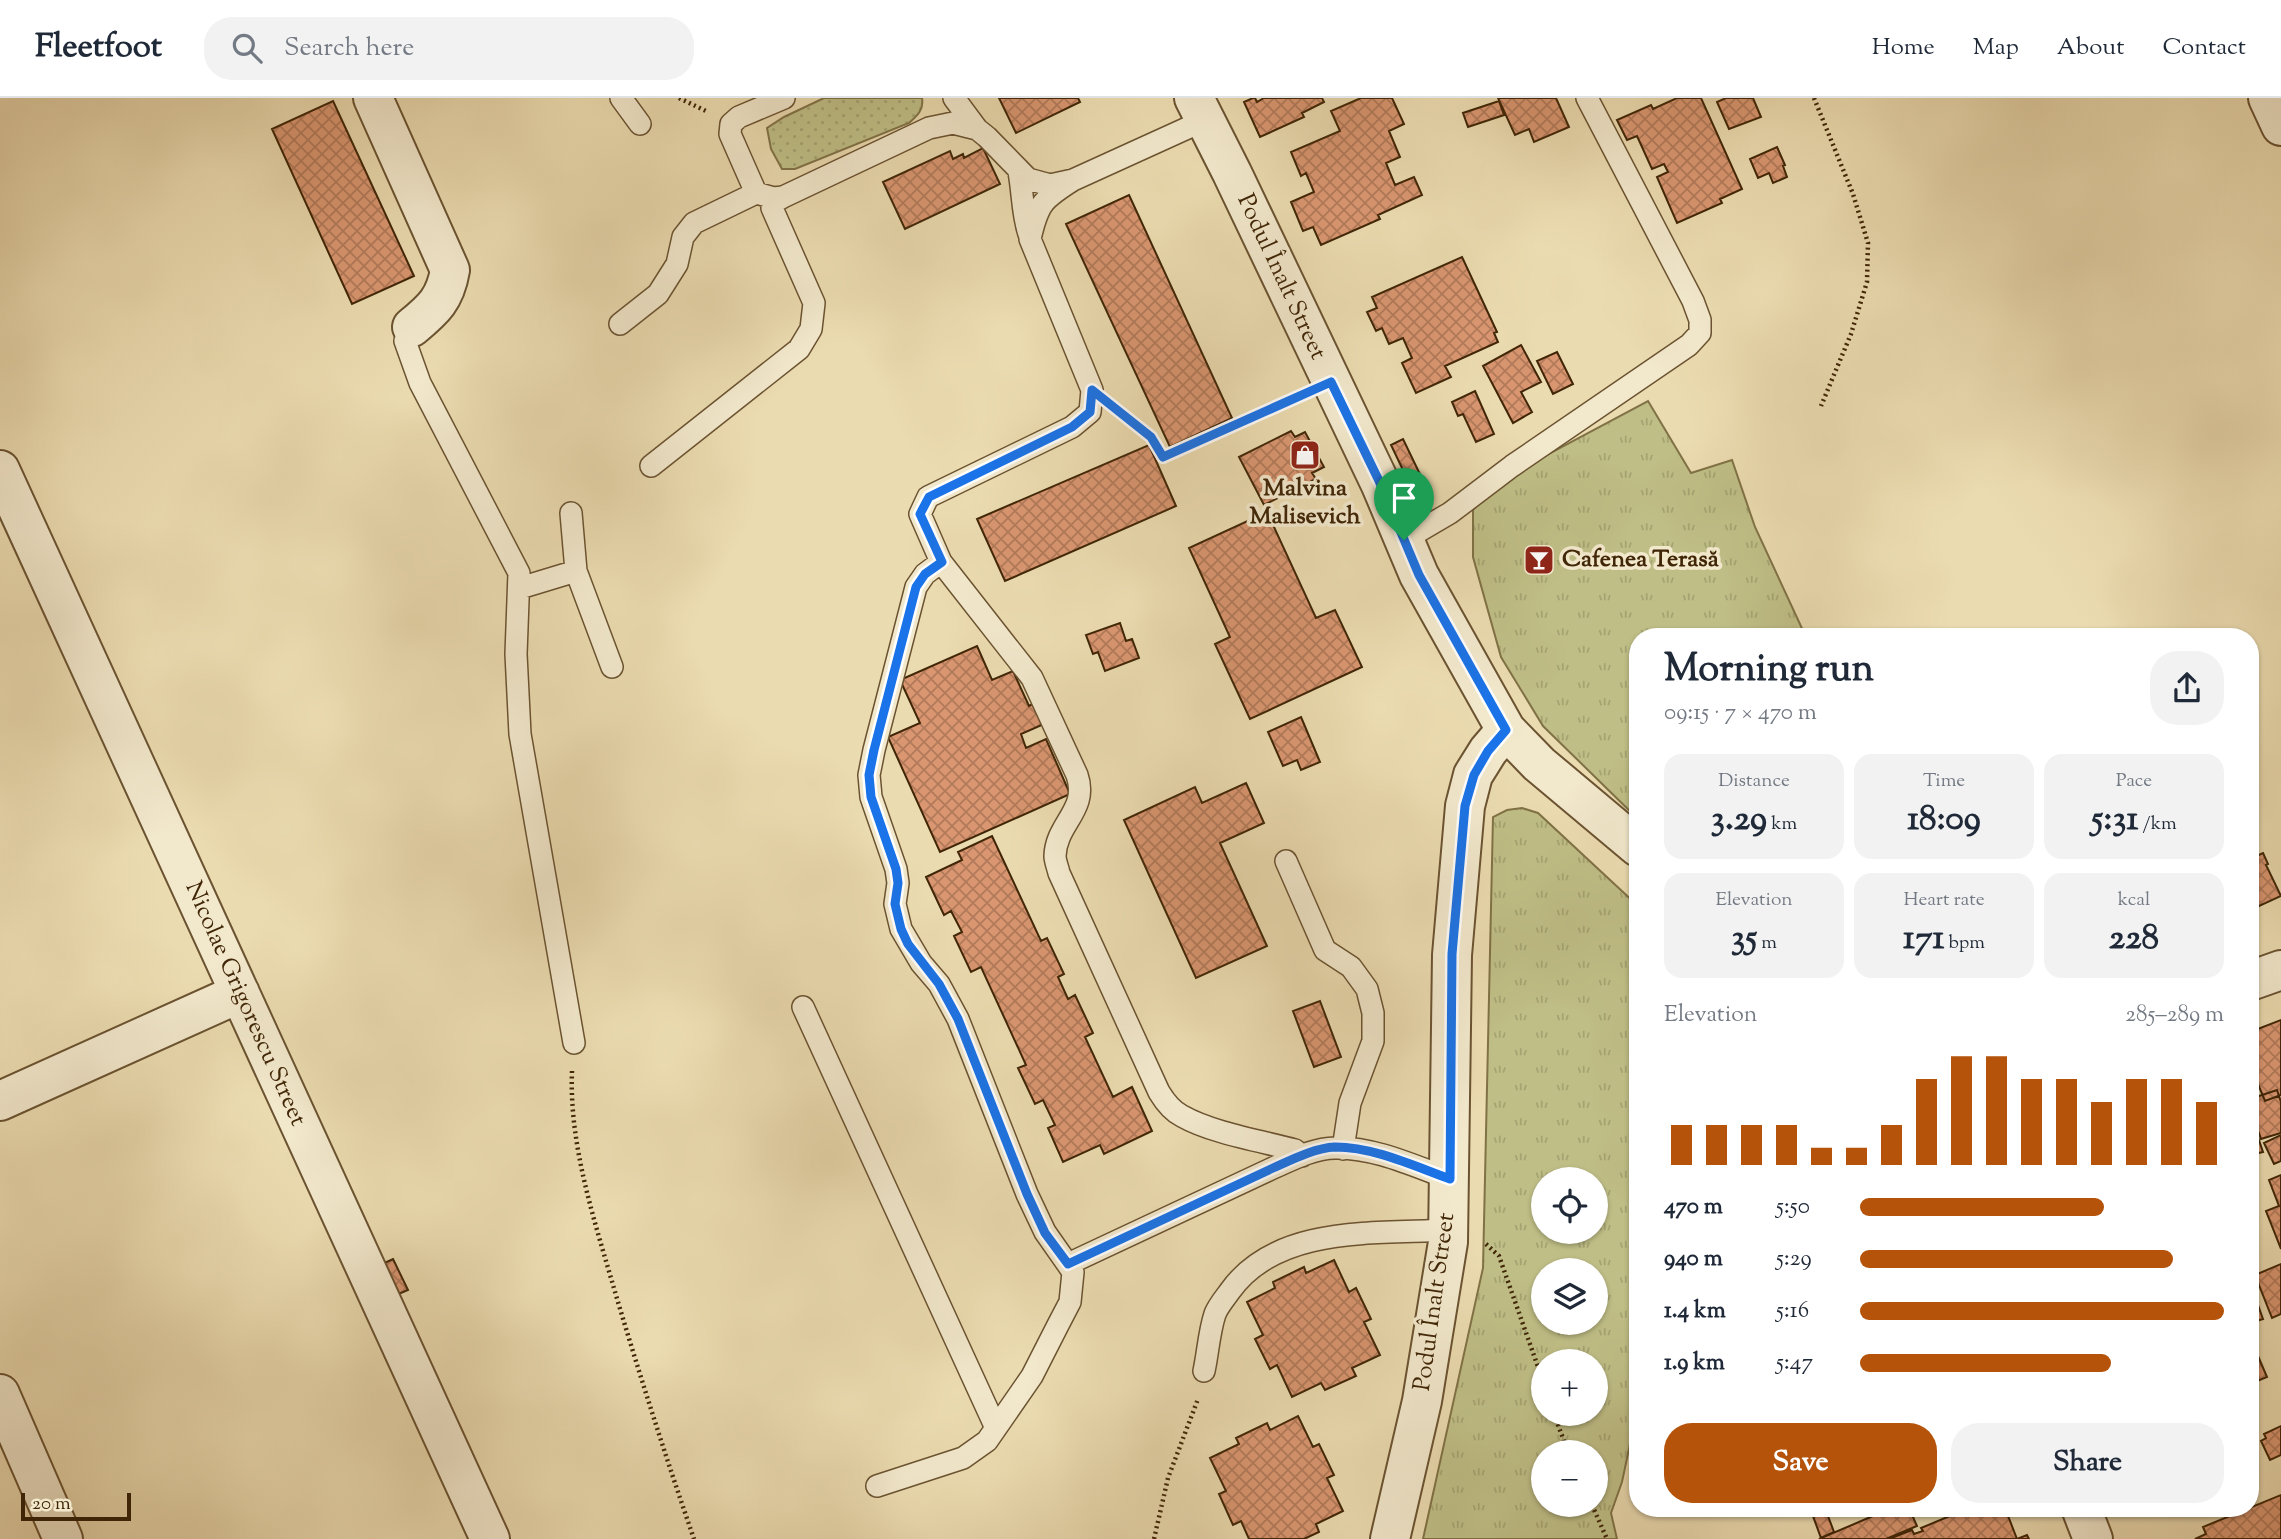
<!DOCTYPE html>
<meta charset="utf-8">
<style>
:root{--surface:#fff;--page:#f2f2f3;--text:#1f2937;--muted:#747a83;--line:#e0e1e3;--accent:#b45309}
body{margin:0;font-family:"Sorts Mill Goudy",serif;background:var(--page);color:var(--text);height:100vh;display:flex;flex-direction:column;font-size:26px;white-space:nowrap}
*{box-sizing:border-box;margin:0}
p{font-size:23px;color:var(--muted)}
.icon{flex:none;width:38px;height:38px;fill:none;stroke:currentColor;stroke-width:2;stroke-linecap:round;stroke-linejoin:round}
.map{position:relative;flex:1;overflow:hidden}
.details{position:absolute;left:1629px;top:530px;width:630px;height:889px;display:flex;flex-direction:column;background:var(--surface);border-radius:28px;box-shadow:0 2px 5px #0004}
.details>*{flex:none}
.controls{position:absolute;left:1531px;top:1069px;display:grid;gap:14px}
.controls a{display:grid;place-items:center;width:77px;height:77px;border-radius:50%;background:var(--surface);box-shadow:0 2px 5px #0004;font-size:35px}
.scale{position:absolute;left:21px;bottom:18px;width:110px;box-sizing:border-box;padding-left:7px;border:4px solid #402607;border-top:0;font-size:19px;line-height:24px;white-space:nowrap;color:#402607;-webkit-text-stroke:5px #f2e8cc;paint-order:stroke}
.pin{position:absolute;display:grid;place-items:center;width:60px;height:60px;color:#fff;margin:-72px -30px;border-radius:50% 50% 50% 0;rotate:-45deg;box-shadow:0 0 7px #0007}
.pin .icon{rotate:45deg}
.round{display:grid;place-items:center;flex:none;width:74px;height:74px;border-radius:28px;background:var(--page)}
.head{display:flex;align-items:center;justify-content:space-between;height:119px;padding:0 35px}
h1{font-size:38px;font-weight:800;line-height:52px}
.metrics{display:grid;grid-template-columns:repeat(3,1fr);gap:10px;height:119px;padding:7px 35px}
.metrics div{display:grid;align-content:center;border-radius:18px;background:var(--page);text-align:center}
.metrics b{font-size:35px;font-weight:800}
.metrics small{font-size:19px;font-weight:400}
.metrics p{font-size:19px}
.chart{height:196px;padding:14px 35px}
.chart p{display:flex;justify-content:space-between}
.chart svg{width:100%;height:126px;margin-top:7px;stroke:var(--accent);stroke-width:6}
.button{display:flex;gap:14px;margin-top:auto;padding:14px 35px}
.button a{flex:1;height:80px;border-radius:28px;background:var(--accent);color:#fff;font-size:28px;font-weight:800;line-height:80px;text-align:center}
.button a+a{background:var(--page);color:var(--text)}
ul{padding:0 35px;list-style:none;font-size:23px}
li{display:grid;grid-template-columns:112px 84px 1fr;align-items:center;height:52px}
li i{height:18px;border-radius:9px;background:var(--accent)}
header{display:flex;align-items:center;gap:42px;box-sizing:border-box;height:98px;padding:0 35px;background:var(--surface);border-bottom:2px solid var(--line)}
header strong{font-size:33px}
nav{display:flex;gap:38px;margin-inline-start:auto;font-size:24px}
.search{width:490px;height:63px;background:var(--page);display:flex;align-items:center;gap:18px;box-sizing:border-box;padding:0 24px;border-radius:28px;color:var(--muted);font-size:26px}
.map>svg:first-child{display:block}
.grass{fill:url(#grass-dots);stroke:#807246;stroke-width:2}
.park{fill:url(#park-tufts);stroke:#807246;stroke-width:2;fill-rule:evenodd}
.building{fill:url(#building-cross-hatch);stroke:#402607;stroke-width:2}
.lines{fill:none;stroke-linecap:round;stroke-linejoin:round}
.lane-casing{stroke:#6b5331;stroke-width:24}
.street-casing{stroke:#6b5331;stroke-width:42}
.path{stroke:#402607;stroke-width:4.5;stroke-dasharray:2 3.5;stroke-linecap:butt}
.lane{stroke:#f2e8cc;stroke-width:21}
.street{stroke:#f2e8cc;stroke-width:38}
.route-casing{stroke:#fff;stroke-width:14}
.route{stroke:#1a73e8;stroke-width:9}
.labels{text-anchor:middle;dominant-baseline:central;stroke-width:7;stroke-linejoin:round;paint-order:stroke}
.street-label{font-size:24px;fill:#402607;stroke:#f2e8cc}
.poi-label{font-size:24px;font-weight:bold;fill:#402607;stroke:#f2e8cc}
</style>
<header>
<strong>Fleetfoot</strong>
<div class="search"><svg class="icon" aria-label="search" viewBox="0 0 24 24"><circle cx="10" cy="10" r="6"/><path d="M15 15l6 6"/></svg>Search here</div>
<nav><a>Home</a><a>Map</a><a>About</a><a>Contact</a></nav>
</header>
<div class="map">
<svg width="2281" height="1441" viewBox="0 0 2281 1441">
<defs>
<pattern id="grass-dots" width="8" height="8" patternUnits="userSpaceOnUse" patternTransform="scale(1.75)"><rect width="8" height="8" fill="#bfbe86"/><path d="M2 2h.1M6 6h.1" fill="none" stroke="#a5a372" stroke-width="1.8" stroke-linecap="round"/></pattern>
<pattern id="park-tufts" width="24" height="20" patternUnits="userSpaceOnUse" patternTransform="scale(1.75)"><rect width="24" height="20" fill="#bfbe86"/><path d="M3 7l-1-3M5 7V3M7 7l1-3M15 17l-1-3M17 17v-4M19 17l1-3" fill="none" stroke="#a5a372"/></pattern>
<pattern id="building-cross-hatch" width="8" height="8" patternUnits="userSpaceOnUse" patternTransform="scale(1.75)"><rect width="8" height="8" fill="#d99670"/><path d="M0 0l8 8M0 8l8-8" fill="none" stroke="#b17a5a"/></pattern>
</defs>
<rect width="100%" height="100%" fill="#ebdbb0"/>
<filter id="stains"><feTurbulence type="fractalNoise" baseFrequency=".00286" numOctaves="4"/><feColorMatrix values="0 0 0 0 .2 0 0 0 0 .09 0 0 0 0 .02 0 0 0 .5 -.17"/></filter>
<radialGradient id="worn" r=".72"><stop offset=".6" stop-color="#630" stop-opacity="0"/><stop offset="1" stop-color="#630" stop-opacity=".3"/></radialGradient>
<!-- grass -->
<path class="grass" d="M824 0H922C924 12 917 18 909 25L795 71H782L771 51 767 30 784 19Z"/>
<!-- park -->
<path class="park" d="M1648 303 1691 375 1732 362 1755 429 1806 539H1638V721L1543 628 1501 559 1473 459V412L1498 383Z
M1522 710 1538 715 1638 808V1325L1633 1332 1622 1384 1611 1415 1617 1441H1423L1483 1170 1493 719 1507 712ZM1544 1082H1596V1134H1544ZM1544 1172H1596V1225H1544ZM1544 1264H1596V1316H1544ZM1544 1354H1596V1407H1544Z"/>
<!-- building -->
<path class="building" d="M999 0H1078L1080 4 1016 35Z
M1253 0H1255L1257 4 1264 0H1322L1324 4 1302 15 1304 19 1260 39 1244 4Z
M1361 0H1392L1404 26 1389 33 1400 59 1386 65 1395 87 1414 79 1422 97 1378 117 1380 121 1321 147 1313 129 1303 133 1291 104 1314 94 1306 75 1301 78 1291 54 1340 33 1331 13Z
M1498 0H1556L1569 29 1534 44 1529 31 1515 37Z
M1677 0H1701L1742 91 1720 101 1722 105 1677 125 1657 79 1668 74 1664 66 1652 71 1637 38 1627 42 1617 22 1651 7 1653 11Z
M1726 0H1753L1761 19 1729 31 1717 4Z
M333 3 414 178 352 206 272 31Z
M1499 3 1504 17 1468 29 1463 15Z
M1777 49 1785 67 1783 68 1787 79 1773 85 1769 75 1758 80 1750 61Z
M983 50 1000 86 905 131 883 84 950 53 953 61 963 56 964 60Z
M1129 97 1232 320 1170 349 1066 126Z
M1462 159 1497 234 1494 235 1498 244 1445 268 1451 279 1416 295 1402 265 1412 260 1403 240 1389 246 1382 230 1376 233 1367 214 1377 210 1372 199Z
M1521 247 1541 284 1521 294 1532 314 1513 325 1483 268Z
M1557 254 1573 286 1553 296 1537 263Z
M1475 293 1494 336 1476 344 1463 316 1458 318 1452 304Z
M1291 333 1295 339 1305 334 1324 369 1312 375 1316 381 1264 407 1239 359Z
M1403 341 1430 397 1411 407 1396 375 1403 372 1391 347Z
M1149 347 1176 408 1005 483 977 421Z
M1267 414 1316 520 1335 512 1362 569 1250 621 1215 546 1230 539 1189 450Z
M1120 525 1126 543 1132 541 1139 560 1105 573 1098 554 1093 556 1086 537Z
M977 548 992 582 1013 573 1029 608 1034 605 1044 626 1021 636 1026 650 1046 641 1070 696 940 754 888 639 920 625 900 582Z
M1301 619 1320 664 1301 672 1297 662 1283 668 1268 634Z
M1246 685 1264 725 1220 745 1267 848 1196 880 1124 722 1195 689 1202 705Z
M992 738 1041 843 1047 840 1064 876 1058 879 1068 901 1075 897 1093 935 1085 939 1113 999 1132 989 1152 1033 1104 1056 1100 1047 1063 1064 1048 1030 1055 1027 1043 1002 1035 1006 1018 970 1026 967 981 869 971 874 954 838 962 834 951 813 944 817 926 779 962 762 958 754Z
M2263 755 2268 766 2266 767 2281 798 2257 809 2250 794V761Z
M1320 903 1341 959 1314 969 1293 913Z
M2281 922V997L2265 1003 2250 967V934Z
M2277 992 2281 1004V1035L2261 1041 2250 1009V1001Z
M2250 1016 2263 1054 2250 1057Z
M2281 1037V1063L2274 1066 2264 1045Z
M2281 1077V1151L2266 1113 2279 1108 2269 1082Z
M393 1161 408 1192 394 1198 380 1167Z
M1334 1162 1349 1194 1356 1190 1371 1221 1364 1224 1380 1257 1352 1270 1356 1278 1325 1292 1321 1285 1292 1299 1277 1267 1270 1271 1255 1241 1263 1237 1247 1204 1275 1190 1273 1184 1304 1169 1306 1175Z
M2281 1166V1216L2272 1220 2255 1177Z
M2253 1193 2263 1221 2250 1225V1194Z
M2258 1258 2267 1279 2250 1286V1261Z
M1298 1318 1313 1349 1319 1346 1334 1377 1327 1380 1343 1413 1316 1426 1319 1434 1304 1441H1249L1241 1423 1233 1427 1219 1396 1226 1393 1210 1360 1239 1346 1236 1340 1267 1325 1270 1332Z
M2281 1328V1357L2270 1362 2261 1343 2266 1340 2264 1336Z
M2281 1397V1441H2195L2206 1436 2203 1429Z
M1810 1410H1825L1834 1434 1821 1440Z
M1870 1410H1909L1917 1428 1886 1441H1819L1873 1418Z
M1951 1410H2005L2017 1441 2027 1437 2029 1441H1889L1912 1432 1914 1436 1923 1433 1921 1430 1950 1418 1948 1412Z"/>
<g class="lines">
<!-- lane casing -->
<g class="lane-casing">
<path id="lane" d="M621 0 640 26
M784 0 739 19 731 26 730 36 756 95 774 100 783 99 929 30 953 25 977 31
M954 0 977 31 987 39 1028 81 1050 87 1073 82 1205 22
M1019 74C1023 95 1022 115 1029 136
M1073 82C1043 101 1038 105 1030 141L1092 292 1090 314 1072 329 928 399 920 416 941 464 1032 580 1077 677C1089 712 1056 725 1055 758 1055 763 1058 770 1059 775L1159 994C1165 1004 1172 1013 1182 1018 1212 1035 1261 1043 1295 1052L1302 1058
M620 226 658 196 677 166 683 139 694 125 756 95
M412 229 405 243 420 285 519 475 516 556 520 636 574 945
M651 368 799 251 811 231 814 205 772 110 774 104 783 99
M571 415 576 473
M1404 442 1450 415 1512 368 1689 247 1700 235V222L1693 203 1587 0
M520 490 576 473 612 569
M1286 763 1325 852 1351 869 1367 891 1373 915V943L1350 1005 1343 1051
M803 909 996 1330
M1068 1166 1273 1070C1291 1062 1314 1050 1335 1050 1374 1049 1414 1068 1450 1081
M1204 1273C1208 1255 1209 1234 1215 1216 1218 1208 1225 1200 1230 1193 1277 1127 1376 1136 1448 1132
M877 1388 963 1360 987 1343 1032 1278 1058 1227 1070 1204 1073 1174 1045 1134 1027 1096 958 921 939 886 921 865 901 831 895 806 898 785 896 771 871 699 869 677 874 652 916 489 925 476 941 464"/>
</g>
<!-- street casing -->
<g class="street-casing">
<path id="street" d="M373 0 450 172C445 201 434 211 412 229
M1194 0 1232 75 1381 387 1419 477 1506 632 1539 666 1638 749
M2268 0 2281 28
M0 372 490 1441
M2250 883 2281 872
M0 1003 240 895
M0 1296 63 1441
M2081 1410 2093 1441
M1390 1441 1422 1303 1448 1144 1452 857 1465 708 1473 677 1488 653 1506 632"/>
</g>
<!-- path -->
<path class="path" d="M679 0 706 13
M1814 0 1853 96 1868 145 1867 184 1851 236 1821 308
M1120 314 1151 339 1163 359 1299 298
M572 973C569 1045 593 1118 613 1187 638 1272 665 1357 694 1441
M1486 1146 1499 1158 1544 1286
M1554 1316 1568 1354
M1592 1407 1607 1441
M1154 1441 1168 1380 1198 1301"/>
<!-- lane -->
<use href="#lane" class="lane"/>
<!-- street -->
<use href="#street" class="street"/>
</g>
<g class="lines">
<!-- route casing -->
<g class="route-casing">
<path id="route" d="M1331 284 1381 387 1419 477 1506 632 1488 653 1474 677 1465 708 1452 856 1450 1081C1414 1068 1374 1049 1335 1049 1314 1050 1291 1062 1273 1070L1068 1166 1045 1135 1027 1096 958 921 939 886 908 846 901 831 895 806 898 785 896 771 871 699 869 677 874 652 916 489 925 476 942 464 920 416 929 399 1072 329 1090 314 1092 292 1151 339 1163 359Z"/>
</g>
<!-- route -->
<use href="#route" class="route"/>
</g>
<!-- icons -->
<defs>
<g id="shop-square" transform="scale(1.575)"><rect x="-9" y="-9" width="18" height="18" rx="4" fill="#8f2418" stroke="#f2e8cc"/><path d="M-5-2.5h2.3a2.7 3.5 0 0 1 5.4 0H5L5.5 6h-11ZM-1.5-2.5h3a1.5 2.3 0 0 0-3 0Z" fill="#fff"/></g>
<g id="bar-square" transform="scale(1.575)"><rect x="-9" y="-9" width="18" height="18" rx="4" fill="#8f2418" stroke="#f2e8cc"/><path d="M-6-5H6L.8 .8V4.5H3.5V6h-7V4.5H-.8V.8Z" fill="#fff"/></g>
</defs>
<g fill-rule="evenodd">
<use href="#shop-square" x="1305" y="357"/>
<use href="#bar-square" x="1539" y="462"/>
</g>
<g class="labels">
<!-- street labels -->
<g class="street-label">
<text transform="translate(1281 179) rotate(65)">Podul Înalt Street</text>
<text transform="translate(245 906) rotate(66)">Nicolae Grigorescu Street</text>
<text transform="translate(1435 1204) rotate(-82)">Podul Înalt Street</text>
</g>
<!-- poi labels -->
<g class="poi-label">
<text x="1305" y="391">Malvina<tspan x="1305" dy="28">Malisevich</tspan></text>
<text x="1562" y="462" text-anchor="start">Cafenea Terasă</text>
</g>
</g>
<rect width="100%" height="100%" filter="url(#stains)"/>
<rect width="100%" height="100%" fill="url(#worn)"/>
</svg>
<div class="controls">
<a><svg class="icon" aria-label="locate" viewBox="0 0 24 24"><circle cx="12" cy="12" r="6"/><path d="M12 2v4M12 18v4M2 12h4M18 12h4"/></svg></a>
<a><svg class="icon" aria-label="layers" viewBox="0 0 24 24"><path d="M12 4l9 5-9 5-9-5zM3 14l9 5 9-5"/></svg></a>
<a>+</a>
<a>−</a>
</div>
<div class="scale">20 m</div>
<div class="pin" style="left:1404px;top:442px;background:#1e9e55"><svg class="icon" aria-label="arrive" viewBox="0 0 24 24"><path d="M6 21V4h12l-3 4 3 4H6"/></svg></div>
<section class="details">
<div class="head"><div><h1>Morning run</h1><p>09:15 · 7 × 470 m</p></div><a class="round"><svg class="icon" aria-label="share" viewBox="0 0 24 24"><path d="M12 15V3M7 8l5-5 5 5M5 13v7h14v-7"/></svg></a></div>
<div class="metrics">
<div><p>Distance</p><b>3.29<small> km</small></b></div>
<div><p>Time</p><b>18:09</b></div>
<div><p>Pace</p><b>5:31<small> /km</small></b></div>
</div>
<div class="metrics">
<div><p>Elevation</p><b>35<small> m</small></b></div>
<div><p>Heart rate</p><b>171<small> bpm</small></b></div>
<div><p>kcal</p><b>228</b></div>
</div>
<div class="chart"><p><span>Elevation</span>285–289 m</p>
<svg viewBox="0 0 160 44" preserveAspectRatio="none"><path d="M5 44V30M15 44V30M25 44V30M35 44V30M45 44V38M55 44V38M65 44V30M75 44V14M85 44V6M95 44V6M105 44V14M115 44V14M125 44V22M135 44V14M145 44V14M155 44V22"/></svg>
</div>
<ul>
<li><b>470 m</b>5:50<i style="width:67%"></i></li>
<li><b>940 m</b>5:29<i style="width:86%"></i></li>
<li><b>1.4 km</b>5:16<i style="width:100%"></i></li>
<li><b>1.9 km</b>5:47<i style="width:69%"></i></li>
</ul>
<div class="button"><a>Save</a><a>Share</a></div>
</section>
</div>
